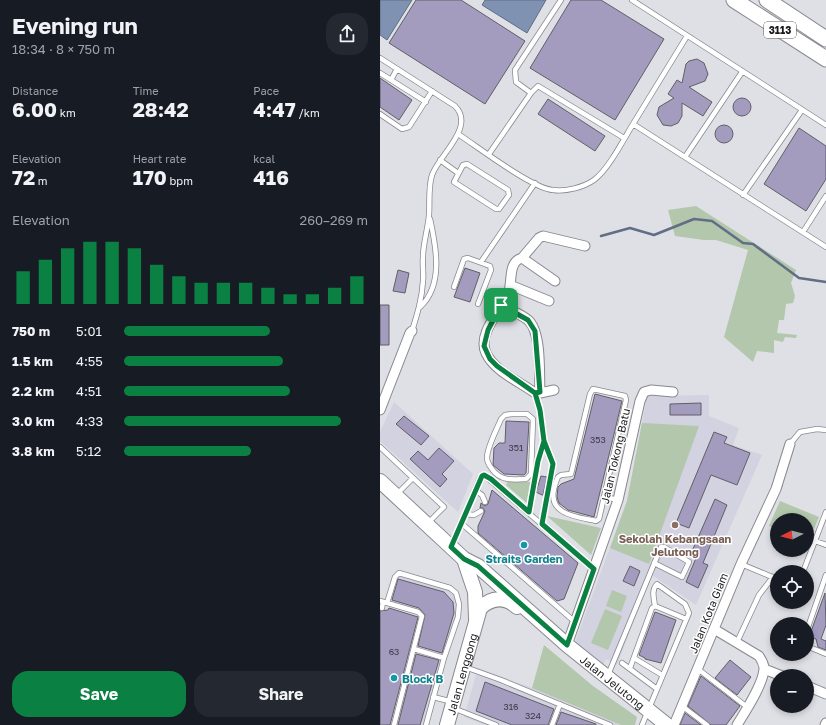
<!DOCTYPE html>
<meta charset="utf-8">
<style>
:root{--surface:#171b24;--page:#242831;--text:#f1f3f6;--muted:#9ea1a6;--accent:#0b8043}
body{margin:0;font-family:"Golos Text",sans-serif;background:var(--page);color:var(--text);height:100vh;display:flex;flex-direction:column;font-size:15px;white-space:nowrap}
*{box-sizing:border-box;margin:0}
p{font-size:13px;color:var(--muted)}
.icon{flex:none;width:22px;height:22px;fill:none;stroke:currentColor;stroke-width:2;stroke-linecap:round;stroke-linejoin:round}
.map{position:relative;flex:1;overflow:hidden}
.drawer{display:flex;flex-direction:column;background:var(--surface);width:380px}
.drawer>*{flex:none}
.needle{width:26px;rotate:264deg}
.buttons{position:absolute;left:390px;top:513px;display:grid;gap:8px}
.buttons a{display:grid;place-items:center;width:44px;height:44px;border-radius:50%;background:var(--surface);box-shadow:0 2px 6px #0003;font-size:20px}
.pin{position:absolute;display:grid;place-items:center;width:34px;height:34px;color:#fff;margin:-17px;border-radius:8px;box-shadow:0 2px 6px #0006}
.round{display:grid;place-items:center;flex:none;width:42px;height:42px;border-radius:16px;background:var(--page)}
.headline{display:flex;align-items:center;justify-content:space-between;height:68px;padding:0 12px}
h1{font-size:22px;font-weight:700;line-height:30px}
.metrics{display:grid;grid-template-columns:repeat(3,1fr);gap:6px;height:68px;padding:4px 12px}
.metrics div{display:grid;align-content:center}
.metrics b{font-size:20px;font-weight:700}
.metrics small{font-size:11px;font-weight:400}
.metrics p{font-size:11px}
.chart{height:112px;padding:8px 12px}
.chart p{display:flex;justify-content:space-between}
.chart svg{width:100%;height:72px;margin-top:4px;stroke:var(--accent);stroke-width:6}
.action{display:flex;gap:8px;margin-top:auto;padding:8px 12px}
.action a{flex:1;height:46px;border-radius:16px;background:var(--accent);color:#fff;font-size:16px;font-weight:700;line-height:46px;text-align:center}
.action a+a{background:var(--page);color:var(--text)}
ul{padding:0 12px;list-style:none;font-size:13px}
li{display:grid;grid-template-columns:64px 48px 1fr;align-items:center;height:30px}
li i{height:10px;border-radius:5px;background:var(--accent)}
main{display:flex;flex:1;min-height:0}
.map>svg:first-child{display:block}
.built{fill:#d2d2e0}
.green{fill:#b2c7ac}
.water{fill:#7f92b1;stroke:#616e85}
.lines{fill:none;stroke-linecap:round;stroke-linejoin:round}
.stream{stroke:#616e85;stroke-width:2.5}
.building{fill:#a49cbf;stroke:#605f65}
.service-casing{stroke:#88888f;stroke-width:6}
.minor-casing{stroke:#88888f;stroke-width:11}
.primary-casing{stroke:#88888f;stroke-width:16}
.trunk-casing{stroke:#88888f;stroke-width:17}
.service{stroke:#fff;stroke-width:4.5}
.minor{stroke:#fff;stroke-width:9}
.primary{stroke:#fff;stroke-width:14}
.trunk{stroke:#fff;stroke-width:15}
.route-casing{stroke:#fff;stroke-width:8}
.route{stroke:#0b8043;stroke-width:5}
.education-dot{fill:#8d6e63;stroke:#fff;stroke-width:1.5}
.culture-dot{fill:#0f9aa8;stroke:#fff;stroke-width:1.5}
.labels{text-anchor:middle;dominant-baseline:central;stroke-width:3;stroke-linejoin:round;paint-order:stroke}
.number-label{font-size:9px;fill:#3c3a46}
.shield{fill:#fff;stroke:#5f5f61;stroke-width:1}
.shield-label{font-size:10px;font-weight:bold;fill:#1a1a1d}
.street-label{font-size:11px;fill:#1a1a1d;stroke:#fff}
.education-label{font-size:11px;font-weight:bold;fill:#785e54;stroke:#fff}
.culture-label{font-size:11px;font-weight:bold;fill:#0d838f;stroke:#fff}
</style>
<main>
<section class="drawer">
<div class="headline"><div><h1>Evening run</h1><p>18:34 · 8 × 750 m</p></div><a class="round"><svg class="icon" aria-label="share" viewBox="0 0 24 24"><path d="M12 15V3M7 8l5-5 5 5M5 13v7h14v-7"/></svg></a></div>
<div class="metrics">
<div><p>Distance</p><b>6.00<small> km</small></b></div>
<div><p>Time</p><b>28:42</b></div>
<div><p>Pace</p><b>4:47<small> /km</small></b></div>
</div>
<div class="metrics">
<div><p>Elevation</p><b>72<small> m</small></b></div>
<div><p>Heart rate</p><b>170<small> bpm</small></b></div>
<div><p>kcal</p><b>416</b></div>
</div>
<div class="chart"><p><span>Elevation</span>260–269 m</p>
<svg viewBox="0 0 160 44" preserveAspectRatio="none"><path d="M5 44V24M15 44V17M25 44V10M35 44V6M45 44V6M55 44V10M65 44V20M75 44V27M85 44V31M95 44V31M105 44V31M115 44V34M125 44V38M135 44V38M145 44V34M155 44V27"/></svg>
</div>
<ul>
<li><b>750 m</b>5:01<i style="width:60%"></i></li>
<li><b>1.5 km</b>4:55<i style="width:65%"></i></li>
<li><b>2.2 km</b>4:51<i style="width:68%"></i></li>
<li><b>3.0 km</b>4:33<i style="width:89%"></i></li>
<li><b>3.8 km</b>5:12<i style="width:52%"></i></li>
</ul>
<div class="action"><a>Save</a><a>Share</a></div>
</section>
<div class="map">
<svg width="446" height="725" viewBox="0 0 446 725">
<rect width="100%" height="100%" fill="#dfdfe6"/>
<!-- built -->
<path class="built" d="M329 395V416L359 428 353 445 382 455 316 605 272 575 237 665 226 659 223 665 195 643 247 501 267 396Z
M14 402 93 474 78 512 0 441V432Z
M17 573 70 588 76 593 78 617 46 725H14L42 616 7 603Z
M98 668 152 688 241 725H105L84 717Z"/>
<!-- green -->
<path class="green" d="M316 206 416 270 411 283 415 296 413 303 406 304 404 320H399L397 333 417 335 416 338 405 337 403 342 394 340V353L377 351 373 362 344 337 368 250 336 240H324L295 236 288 210Z
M262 423 319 426 269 564 230 548 247 501Z
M128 481 152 482 148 504 126 485Z
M400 501 439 517 428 543 427 520H397V529L389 526Z
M167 516 221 528 211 555Z
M232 590 247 596 241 612 226 606Z
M225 609 242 616 228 650 211 643Z
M164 645 213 686 257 717 255 725H241L152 688Z"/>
<!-- water -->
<path class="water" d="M0 0H32L7 40 0 35Z
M105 0H166L147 33 102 5Z"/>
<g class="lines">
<!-- stream -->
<path class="stream" d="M221 236 250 228 274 235 314 219 332 221 363 243 373 244 419 278 446 282"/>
</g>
<!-- building -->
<path class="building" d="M36 0H81L145 41 105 104 9 43Z
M191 0H221L284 39 235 120 150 68Z
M317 59 324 63 328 74 325 81 309 87 332 102 323 116 302 103V116L298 123 291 126 283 125 277 115 279 107 294 98 288 94 297 80 302 83 306 64 309 61Z
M0 78 32 100 19 120 0 107Z
M353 107a9 9 0 1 1 18 0a9 9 0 1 1-18 0Z
M168 99 225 136 215 151 158 114Z
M335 134a9 9 0 1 1 18 0a9 9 0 1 1-18 0Z
M419 128 446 146V179L426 211 384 184Z
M85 268 100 273 90 302 74 297Z
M18 270 29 273 25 293 13 291Z
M0 305H9V345H0Z
M215 394 242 401 214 517 188 510 179 503 177 497 178 487 181 484 194 479Z
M321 403V415H290V404Z
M24 416 49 436 41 445 16 424Z
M126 421 149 422 146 473 144 475 124 474 113 465 114 448 119 443H125Z
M334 432 347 437 344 443 370 453 357 485 331 475 309 528 296 523Z
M59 448 74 461 62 474 67 479 60 487 30 459 38 451 48 460Z
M161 476 167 477 163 495H162L156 492Z
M112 490 198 563 184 599 177 601 98 533V526L105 511 103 508H100L101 503 105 506 108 504Z
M335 499 347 505 323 563 328 565 318 588 306 582 319 551 313 549Z
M250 566 260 571 254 586 243 581Z
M18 579 64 592 73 602 74 613 62 653 38 646 45 615 39 608 12 600Z
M445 593 446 625 441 639 446 641V650L438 647 436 639 429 637Z
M9 608 38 617 10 725H0V611L8 610Z
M275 612 296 620 281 663 265 659V658L259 655Z
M36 654 59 660 40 725H18Z
M350 660 371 677 357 695 335 678Z
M321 676 360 706 346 725H331L308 706Z
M105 682 174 709 168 725H132L96 711Z
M181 712 216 724V725H176Z
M305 713 321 725H300Z"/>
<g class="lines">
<!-- service casing -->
<g class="service-casing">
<path id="service" d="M252 0 446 125
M0 58 75 106C96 127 59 155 52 175 48 188 50 202 49 215 48 229 43 243 43 257 42 265 44 273 43 281 42 299 37 315 32 331
M0 73 46 102
M11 80 17 69
M151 93 136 82 135 70 181 0
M0 114 22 129 29 127 52 91
M253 124 307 36
M78 134C98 147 153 189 173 190 186 192 204 187 214 180 228 170 244 139 253 124L446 247
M109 154 151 93 158 86 244 138
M305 157 362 72
M60 160 78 173
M87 164 128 190 129 195 119 209H116L74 182 83 165Z
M363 195 422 110
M423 232 446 196
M101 262 155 183
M74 287 84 259 88 258 110 266 111 270 98 304
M40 307C64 285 56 246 50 219
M213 389 245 396 246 400 219 519 216 521C198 517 168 515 174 489 175 485 176 481 178 477L181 475 191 474 210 394Z
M155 393 160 410 164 441 173 464 162 524
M132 414H147L153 419 151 474 146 479C133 480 120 481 112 469 109 465 107 462 107 458 107 447 117 429 121 419L125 415Z
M410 444 420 432 437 429 446 430
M0 447 64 507 48 523
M95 490 102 495 105 502
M17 494 33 478
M225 497 238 500
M149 512 158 461 164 441
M85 514 94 515 101 511
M81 523 195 622
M435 541 446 545
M72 545 100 478 104 475 214 569
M361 564 397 579
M423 572 446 512
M0 601 38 612 42 616 14 725
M7 603 15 577 19 573 70 588 76 593 79 604 78 617 64 658 46 725
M275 606 306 619
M2 608 3 602
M427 630 446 575
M357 642 379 595 393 577
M427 644 429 647 446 654
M34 649 64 658
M254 658 282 675
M242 663 277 689
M85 667 121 680 230 725
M250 668 272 608 275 606
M318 669 367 707
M228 675 281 547H284L309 562 302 577 274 563
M53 697 73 702
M302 706 327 725
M73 708 116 725
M172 725 180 704
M262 725 309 613 305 604 277 584C271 590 274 599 275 606"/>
</g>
<!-- minor casing -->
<g class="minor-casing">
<path id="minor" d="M142 258 159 238 163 236 205 246
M130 285 169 301
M121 305C130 310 141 314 148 320 162 332 159 375 160 393H155C140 382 114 371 106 353 97 334 120 311 128 295 133 284 127 262 142 258L175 281
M160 393 174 390
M0 410 30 333 32 331
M334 629 379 656C381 659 383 662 384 667 385 682 365 712 357 725
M187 645 238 500 260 401 264 392 271 390 293 392
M384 669 402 676
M427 686 446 694
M294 725 361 564 396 489 410 444
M445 725 446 723"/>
</g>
<!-- primary casing -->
<g class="primary-casing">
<g id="primary">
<path id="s1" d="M0 481 84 559 98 566 187 645 287 725"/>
<path d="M84 559 95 592 96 618"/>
<path id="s2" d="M67 725 100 608C112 597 125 596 137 607"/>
</g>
</g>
<!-- trunk casing -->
<g class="trunk-casing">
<path id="trunk" d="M354 0 446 59
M387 0 446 39"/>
</g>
<!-- service -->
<use href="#service" class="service"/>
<!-- minor -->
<use href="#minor" class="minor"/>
<!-- primary -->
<use href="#primary" class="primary"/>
<!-- trunk -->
<use href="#trunk" class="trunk"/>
</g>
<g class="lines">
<!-- route casing -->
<g class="route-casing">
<path id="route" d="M121 305 148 320 155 331 160 392 155 393 160 410 164 441 158 461 149 512 111 479 104 475 102 476 71 547 84 559 98 566 187 645 214 569 162 524 173 464 164 441 160 410 155 393 117 366 110 359 104 346 108 330 121 305"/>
</g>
<!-- route -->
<use href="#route" class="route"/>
</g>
<!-- markers -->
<circle class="education-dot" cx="295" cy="525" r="4"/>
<g class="culture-dot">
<circle cx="144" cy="545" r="4"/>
<circle cx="14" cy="678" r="4"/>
</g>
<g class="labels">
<!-- number labels -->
<g class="number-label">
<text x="218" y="439">353</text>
<text x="136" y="447">351</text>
<text x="14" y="651">63</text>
<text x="131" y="706">316</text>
<text x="153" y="715">324</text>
</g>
<!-- shield labels -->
<rect class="shield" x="384" y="22" width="32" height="16" rx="3"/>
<g class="shield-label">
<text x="400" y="30">3113</text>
</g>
<!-- street labels -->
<g class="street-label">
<text transform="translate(235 456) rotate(-77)">Jalan Tokong Batu</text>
<text transform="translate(328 613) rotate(-68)">Jalan Kota Giam</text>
<text stroke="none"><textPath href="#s2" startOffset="53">Jalan Lenggong</textPath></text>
<text stroke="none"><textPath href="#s1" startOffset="308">Jalan Jelutong</textPath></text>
</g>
<!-- education labels -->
<g class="education-label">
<text x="295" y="538">Sekolah Kebangsaan<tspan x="295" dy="13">Jelutong</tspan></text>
</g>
<!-- culture labels -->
<g class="culture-label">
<text x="144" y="558">Straits Garden</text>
<text x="22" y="678" text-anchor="start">Block B</text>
</g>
</g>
</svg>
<div class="buttons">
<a><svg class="needle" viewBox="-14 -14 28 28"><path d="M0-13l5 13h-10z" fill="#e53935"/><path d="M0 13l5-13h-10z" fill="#9ea1a6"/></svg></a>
<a><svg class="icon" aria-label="locate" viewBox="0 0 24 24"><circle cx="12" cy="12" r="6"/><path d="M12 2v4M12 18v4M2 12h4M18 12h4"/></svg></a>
<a>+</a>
<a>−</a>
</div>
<div class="pin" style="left:121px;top:305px;background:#1e9e55"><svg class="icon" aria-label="arrive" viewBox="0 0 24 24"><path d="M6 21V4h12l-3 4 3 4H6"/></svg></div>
</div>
</main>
